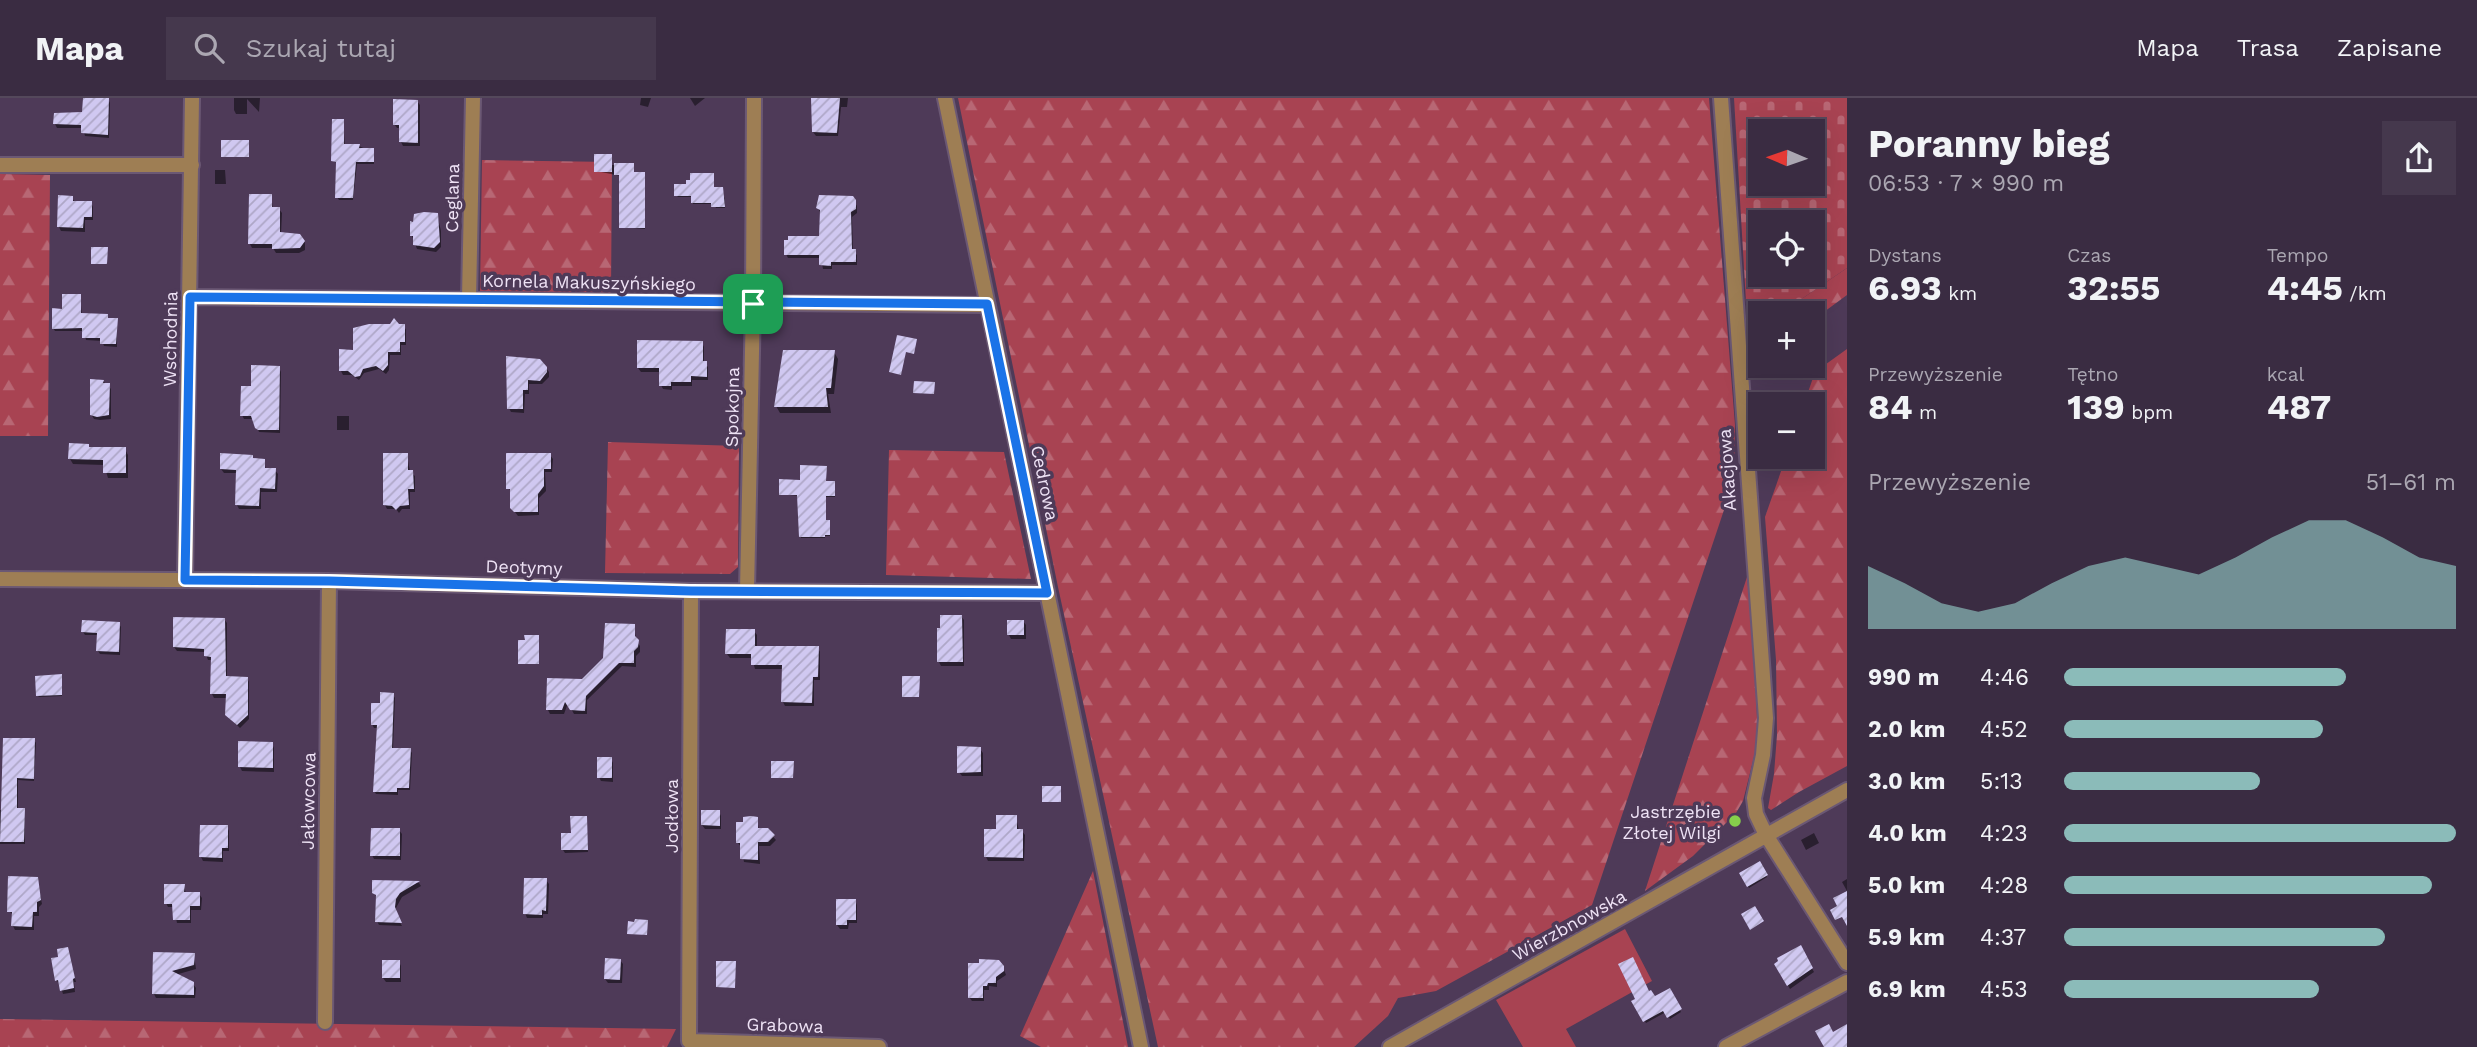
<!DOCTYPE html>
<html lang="pl">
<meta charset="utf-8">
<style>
:root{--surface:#3a2c42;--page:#45384d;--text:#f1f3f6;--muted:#aba7b2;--line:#54485b;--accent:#8bbbb9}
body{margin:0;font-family:"Work Sans",sans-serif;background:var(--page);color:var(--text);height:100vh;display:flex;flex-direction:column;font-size:26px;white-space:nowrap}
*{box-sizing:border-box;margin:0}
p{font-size:23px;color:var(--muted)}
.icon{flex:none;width:38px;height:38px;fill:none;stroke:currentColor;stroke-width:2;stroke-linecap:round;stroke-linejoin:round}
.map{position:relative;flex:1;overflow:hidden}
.sheet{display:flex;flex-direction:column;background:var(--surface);width:630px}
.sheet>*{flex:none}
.needle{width:46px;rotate:272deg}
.buttons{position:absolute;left:1748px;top:21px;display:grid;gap:14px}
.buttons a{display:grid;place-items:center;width:77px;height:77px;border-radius:0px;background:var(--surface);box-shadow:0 7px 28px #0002,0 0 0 2px var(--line);font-size:35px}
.pin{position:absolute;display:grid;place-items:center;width:60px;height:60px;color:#fff;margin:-30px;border-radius:14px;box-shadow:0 4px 10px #0006}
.round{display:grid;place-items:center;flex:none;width:74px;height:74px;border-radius:0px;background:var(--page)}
.headline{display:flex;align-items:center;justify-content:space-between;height:119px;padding:0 21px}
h1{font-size:38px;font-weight:700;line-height:52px}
.figures{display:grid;grid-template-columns:repeat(3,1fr);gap:10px;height:119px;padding:7px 21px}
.figures div{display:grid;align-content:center}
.figures b{font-size:35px;font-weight:700}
.figures small{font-size:19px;font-weight:400}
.figures p{font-size:19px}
.chart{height:196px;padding:14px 21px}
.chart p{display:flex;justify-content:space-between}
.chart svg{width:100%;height:126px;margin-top:7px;fill:var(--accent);opacity:.7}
ul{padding:0 21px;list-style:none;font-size:23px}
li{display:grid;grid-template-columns:112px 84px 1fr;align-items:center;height:52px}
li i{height:18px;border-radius:9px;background:var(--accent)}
header{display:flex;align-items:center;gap:42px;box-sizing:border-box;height:98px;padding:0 35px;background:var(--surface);border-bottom:2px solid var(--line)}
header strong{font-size:33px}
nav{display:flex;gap:38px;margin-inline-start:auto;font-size:24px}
.search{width:490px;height:63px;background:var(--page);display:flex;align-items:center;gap:18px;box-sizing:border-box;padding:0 24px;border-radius:0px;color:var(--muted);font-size:26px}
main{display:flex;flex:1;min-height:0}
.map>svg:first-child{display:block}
.green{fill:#a84352}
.forest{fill:url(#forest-firs)}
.cemetery{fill:url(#cemetery-stones);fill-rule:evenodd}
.shadow{fill:#0007}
.building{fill:url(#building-hatch)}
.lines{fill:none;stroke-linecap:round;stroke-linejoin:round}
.street-casing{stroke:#6b5874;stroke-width:18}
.street{stroke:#9e7e54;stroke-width:14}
.route-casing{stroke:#fff;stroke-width:14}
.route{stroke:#1a73e8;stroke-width:9}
.poi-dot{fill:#86cf4b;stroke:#4e3a58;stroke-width:2.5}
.labels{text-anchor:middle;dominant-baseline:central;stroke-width:7;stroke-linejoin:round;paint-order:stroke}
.street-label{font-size:18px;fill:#eee2f5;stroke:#4e3a58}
.poi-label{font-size:18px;fill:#eee2f5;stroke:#4e3a58;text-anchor:end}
</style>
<header>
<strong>Mapa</strong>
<div class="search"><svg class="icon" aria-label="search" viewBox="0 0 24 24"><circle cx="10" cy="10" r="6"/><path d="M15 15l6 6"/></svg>Szukaj tutaj</div>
<nav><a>Mapa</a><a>Trasa</a><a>Zapisane</a></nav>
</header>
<main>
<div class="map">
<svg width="1847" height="949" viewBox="0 0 1847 949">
<defs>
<pattern id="forest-firs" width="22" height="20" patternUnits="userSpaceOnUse" patternTransform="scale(1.75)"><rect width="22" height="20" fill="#a84352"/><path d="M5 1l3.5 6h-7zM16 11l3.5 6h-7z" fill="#b86774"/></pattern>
<pattern id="cemetery-stones" width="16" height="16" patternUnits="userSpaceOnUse" patternTransform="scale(1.75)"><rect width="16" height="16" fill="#a84352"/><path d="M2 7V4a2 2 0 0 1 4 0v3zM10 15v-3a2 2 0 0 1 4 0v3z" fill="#b86774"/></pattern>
<pattern id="building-hatch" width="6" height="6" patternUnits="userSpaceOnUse" patternTransform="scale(1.75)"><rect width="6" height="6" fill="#d0c8f1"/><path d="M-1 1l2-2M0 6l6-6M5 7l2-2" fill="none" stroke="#aea7c7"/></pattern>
</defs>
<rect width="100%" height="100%" fill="#4e3a58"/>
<!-- green -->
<path class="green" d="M1625 831 1652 883 1566 931 1576 949H1523L1496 902Z"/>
<!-- forest -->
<path class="forest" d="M958 0H1709L1735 327 1734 382 1592 807 1436 893 1398 900 1388 918 1354 949H1158L1058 489Z
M482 62 612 64 611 195 480 193Z
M0 76 50 77 48 338H0Z
M1847 170V197L1813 222V215H1781Z
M1847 251V668L1799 694 1771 712 1768 710 1774 676 1777 637 1776 562 1765 419 1786 359H1813V306H1804L1815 274Z
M608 344 739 348 738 469 730 476 605 475Z
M889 352 1004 354 1031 481 886 477Z
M1747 479 1754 549 1758 643 1743 703 1736 715 1693 758 1645 793Z
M1093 773 1128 949H1041L1020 938Z
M0 921 676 931 667 949H0Z"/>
<!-- cemetery -->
<path class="cemetery" d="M1734 0H1847V170L1781 215H1760V229L1748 238ZM1760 33H1813V86H1760ZM1760 124H1813V177H1760Z"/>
<!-- shadow -->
<path class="shadow" d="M84 0 108 1 110 5 109 40 85 38 83 30H57L55 26 84 16Z
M234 0H260L259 14 247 1V16H236L234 12Z
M641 0H651L648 9 640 7Z
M690 0H705L695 8Z
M813 0H848L847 9H841L838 38H816L813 34Z
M417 3 420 7V48H403L401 44V30H397L394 26Z
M343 23 345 48H359L374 55V66H357L353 102H339L337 99 338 65 332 63Z
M611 58 612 67H633L634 75 645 77V131L621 129V78L596 73Z
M215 72H225L226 86H215Z
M713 77 714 90 725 100V110H716L714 106H693V99H677L688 88Z
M271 98 273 111H279L282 115 281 136 302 140 305 145V152L299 155H276L273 150H252L250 146Z
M72 100 75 104 91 105 93 109V122H85V134L61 133 59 129Z
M852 100 857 108V115L852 119 853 153 857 157V167H832V171H823L821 160H788L786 156 821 140 820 114 818 110Z
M437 116 441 133V149L436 154 417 151 412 138Z
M80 198 82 217 107 218 109 222H117V249L104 248 102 243 86 242 84 233H55L53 230 64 213Z
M398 228H404L406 232V247H401V257H390L389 272 386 276 379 271 364 275 359 282 352 277H343L341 273 355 254Z
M702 245 704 249V265L708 269V282H692V288H672V292L663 291 661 287V274H641L638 270Z
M834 254 838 261 834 296H828L831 315H780L776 308Z
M508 260 546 270 549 274V279L542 286H529V296H525L524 315 511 314 509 310Z
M279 270 281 274 280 335 259 334 254 321H244L242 317 252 290Z
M103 283 111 291V321L100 322 94 321 91 316Z
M337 318H349V332H337Z
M90 351H125L128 357V380H108L104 367 73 366 70 361Z
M407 357 410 374 415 378V394H410V411H402L399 415 396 411H387L385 407Z
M550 357 553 361 552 374H545L546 393 539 400V417L518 418 512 410V394L508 390Z
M252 358 254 362H264L266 372H275L278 376 277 394H261V411H239L237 407 238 375H224L221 371Z
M826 371V385L835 386V399H826V424L830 425V438H825V440H801L799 398 781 396Z
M961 518 964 522V568H941L939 564Z
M224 521 227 525V580H247L249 584V621L240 630 227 617V600H214L212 596 213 562H208L205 554 177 553 174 549Z
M1023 523 1026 527V541H1011L1009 537Z
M119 526 121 529 120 557 100 556 98 553 99 537H85L83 534Z
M634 527 636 542 640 548V554L636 558V569L622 568 587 602V616H574L568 605 564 616H550L548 612 583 583Z
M754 533 757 537V549L818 550 820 554V582H814V608H785L783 604V571H755L752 560H730L727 556Z
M62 579V598L39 599 38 598Z
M393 597 395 600 393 651 410 652 412 655 410 692H398V697L376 696 374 693 379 630H374L372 626 382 607Z
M5 642H34L36 645 34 683 18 682V712H24L25 714V746H0V712H4Z
M272 646 274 650V674L242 673 240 669Z
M980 651 983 655V678H962L959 674Z
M611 661 613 665V684L601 683 599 679Z
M719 714 721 718V731H705L702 727Z
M1016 719 1019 733H1022L1025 737 1024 763H988L986 759 998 733Z
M586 720 588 754 565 755 563 752Z
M757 721 759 732H767L776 742 770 748H759L760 766 744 764 741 749 738 745Z
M227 729 229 733V753H223V764L203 763 201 759Z
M399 732 402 736 401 762 374 761 372 757Z
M1814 735 1819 745 1806 752 1801 742Z
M1759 765 1767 779 1749 790 1741 776Z
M37 780 42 806 39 809V818H34V832H15L13 828V817L9 813Z
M1847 781V793L1842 784Z
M546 782 549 786 548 816H543V820H527L525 815Z
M374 784 419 785 421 788 402 799 396 810 397 819 402 828 379 827 377 823V799L373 794Z
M184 787 186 796H199L202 800 201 812H191V825H177L174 809H168L166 805Z
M855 802 857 807V825H849L848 831H840L837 827Z
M1800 849 1814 874 1790 891 1776 866Z
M67 851 76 884H74L75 894 63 896 60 886 56 882 60 860Z
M154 856 194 857 196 871 175 877 193 886 196 890 195 900H156L154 896Z
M620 862 623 866 622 885H608L605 881Z
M399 864 401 868V884H386L383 880Z
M1003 869 1006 877 997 883V889L989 888V892H984V903H972L969 899Z
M1669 892 1681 914 1670 921 1666 914 1646 925 1634 903 1649 895 1654 900Z"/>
<!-- building -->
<path class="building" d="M83 0H109L108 37 81 35V27L53 26 54 15 82 14Z
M811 0H840L837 35 812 34Z
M393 1 418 2V45L399 44V27H393Z
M332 21H344V46H360L359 50H374V64H356L353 100H335L336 64 331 63Z
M221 42H249V59H221Z
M594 56H612V74H594Z
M614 65H634V74H645V130H619V77H614Z
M690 75H714V89H723L725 109H711V105H691V98H674V86H686V82H690Z
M249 96H272V109H280V134L300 136 305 143 300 150 272 151V146H248Z
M58 97 73 98V103H92V119H84L83 130 57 129Z
M819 97 853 98 856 102V111L851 114 852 151H856V164H831V168L819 167V157H784V142H788V138H819L820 112 816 110Z
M424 114 438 115 440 144 434 150 413 147V138H410V123L413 124 414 116Z
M91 149H108L107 166H91Z
M62 196H81V215L108 216V220H118L116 246H100V240H82V230L52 231V210L62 211Z
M394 220 399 226H405V244H400V254H388V267L383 273 376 268 363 271 360 278 355 279 348 273H339V251L353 252V230L369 226H390Z
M897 237 917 241 914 256 906 254 901 277 889 274Z
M637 242 703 243V263H707V279L691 278V284H671V288H659V270H637Z
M783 252H835L831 290H826L828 309H774Z
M506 258 540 261 547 269V274L540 283 528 282V292H523V311H507Z
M251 267 280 268 279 332H258L255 330 251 318H240L241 288H251Z
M90 281 104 282 103 285H110L109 317 97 319 90 317Z
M914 283 935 284 934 296 913 295Z
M69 345 89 346V349H126V375H103V362L68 361Z
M220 355 253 357V360L265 361V370H276L275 391 260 390 259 408 235 407 236 372 220 371Z
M383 355H408V372H413L414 391H408L409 407 400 408 396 412 392 408 383 407Z
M506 355H551V371H544V388L538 396V414H514L510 410V391H506Z
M800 367 827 368 826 383H835V398H826V422H830V437H825V439H799L797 397H779V381L800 382Z
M940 517H962L963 564H937V530H940Z
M173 519 225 520 226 578 248 579V617L237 627 225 617 226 596H210L211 559 204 558V551L173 549Z
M82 522 120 524 119 554 96 553 97 535 81 534Z
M1007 522H1024V537H1007Z
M605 525 635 526V538L639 542 638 549 634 553V565H619L586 598 585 613 570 612 565 604 562 612H546L547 580 582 581 603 560Z
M726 531H755V548H819L818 579H813L812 605 781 604 782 567H751V556H725Z
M524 537H539V566H518V542H525Z
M62 576V597L36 598 35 578Z
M902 578H920L919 599H902Z
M380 594 394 595 392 650H411L409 690H397V694H373L377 627H371V605H380Z
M3 640H35L34 681 17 680V710H25L24 744H0Z
M238 643 273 644V670L238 669Z
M957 648 981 649V674L957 675Z
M597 659H612V680H597Z
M771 663H794L793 680H771Z
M1042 688H1061V704H1042Z
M701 712H720V728L701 727Z
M996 717H1017V731H1023V760L984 759V731H996Z
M570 718H587L588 752H561V735H571Z
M751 718 758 719V730H768L775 737 768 744H758V762L740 761V745H736V724H743V719Z
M200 727H228V750H222V760L199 759Z
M371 730H400V758H370Z
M1760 763 1768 777 1747 789 1739 775Z
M8 778 38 779 41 802 37 804V814H33L32 829 11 828 12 814H7Z
M524 780H547L546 813 542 812V817L523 816Z
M372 782 420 783 400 795 396 801 395 809 402 825 375 824 376 797 372 795Z
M164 786H185L184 794H200V808H190V822H173L172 806H164Z
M1847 793V828L1842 819 1835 822 1830 812 1837 808 1833 800Z
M836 801H856V822H847V827H836Z
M1755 808 1764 823 1750 832 1741 816Z
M635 821 648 822 647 837 627 836 628 823 634 824Z
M1801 847 1813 870 1787 888 1774 866 1778 863 1777 860Z
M68 849 75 880 73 881 74 890 60 893 58 882 55 883 51 860 58 859 57 851Z
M153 854 195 855 194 867 172 873 194 884V897L152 896Z
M1633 859 1649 893 1651 892 1655 898 1670 890 1682 911 1667 920 1663 913 1643 924 1631 903 1635 901 1618 866Z
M605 860 621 861 620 882 604 881Z
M979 861 999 862 1004 868V873L996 879V885H988L987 888H983V900H968V865H979Z
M382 862H400V880H382Z
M716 863H736L735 890 716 889Z
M1829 926 1833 934 1847 926V949H1824L1815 933Z"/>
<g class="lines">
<!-- street casing -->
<g class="street-casing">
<path id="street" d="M945 0 1141 949
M1721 0 1766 620 1763 657 1754 700 1756 716 1766 737 1847 865
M0 67H192
M190 199 987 207
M469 201 473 0
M0 481 329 483 691 493 1047 495
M185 482 192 0
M691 493 689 943 879 949
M747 493 753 206 754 0
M325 924 329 483
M1390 949 1847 692
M1726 949 1847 884"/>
</g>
<!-- street -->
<use href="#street" class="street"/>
</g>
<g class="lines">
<!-- route casing -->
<g class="route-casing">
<path id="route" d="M190 199 987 206 1047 495 691 493 329 483 185 482Z"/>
</g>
<!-- route -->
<use href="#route" class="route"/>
</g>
<!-- markers -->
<circle class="poi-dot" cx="1735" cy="723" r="7"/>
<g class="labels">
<!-- street labels -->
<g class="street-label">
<text transform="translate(452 100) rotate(-89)">Ceglana</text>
<text transform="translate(589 184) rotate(1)">Kornela Makuszyńskiego</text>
<text transform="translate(170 241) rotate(-89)">Wschodnia</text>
<text transform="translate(732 309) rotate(-89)">Spokojna</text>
<text transform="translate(1727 372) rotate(-94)">Akacjowa</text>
<text transform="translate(1045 385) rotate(78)">Cedrowa</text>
<text transform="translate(524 469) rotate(2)">Deotymy</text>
<text transform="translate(308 703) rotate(-89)">Jałowcowa</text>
<text transform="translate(671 718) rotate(-90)">Jodłowa</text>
<text transform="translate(1569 827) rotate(-29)">Wierzbnowska</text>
<text transform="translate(785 927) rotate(2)">Grabowa</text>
</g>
<!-- poi labels -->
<g class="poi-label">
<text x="1721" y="713">Jastrzębie<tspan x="1721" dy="21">Złotej Wilgi</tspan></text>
</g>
</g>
</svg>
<div class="buttons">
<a><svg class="needle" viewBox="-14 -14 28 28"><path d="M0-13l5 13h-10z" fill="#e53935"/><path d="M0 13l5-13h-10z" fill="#aba7b2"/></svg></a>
<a><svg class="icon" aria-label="locate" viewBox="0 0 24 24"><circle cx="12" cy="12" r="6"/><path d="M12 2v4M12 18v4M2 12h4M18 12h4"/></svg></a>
<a>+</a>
<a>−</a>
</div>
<div class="pin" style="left:753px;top:206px;background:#1e9e55"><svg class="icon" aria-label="arrive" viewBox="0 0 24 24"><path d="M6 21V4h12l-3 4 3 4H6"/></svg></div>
</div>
<section class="sheet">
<div class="headline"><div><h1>Poranny bieg</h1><p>06:53 · 7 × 990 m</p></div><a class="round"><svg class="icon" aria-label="share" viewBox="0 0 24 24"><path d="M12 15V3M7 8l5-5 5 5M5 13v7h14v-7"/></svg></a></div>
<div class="figures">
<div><p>Dystans</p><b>6.93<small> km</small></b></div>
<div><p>Czas</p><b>32:55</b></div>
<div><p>Tempo</p><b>4:45<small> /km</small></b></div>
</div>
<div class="figures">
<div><p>Przewyższenie</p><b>84<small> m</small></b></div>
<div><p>Tętno</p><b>139<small> bpm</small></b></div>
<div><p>kcal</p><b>487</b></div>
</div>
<div class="chart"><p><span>Przewyższenie</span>51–61 m</p>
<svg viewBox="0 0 160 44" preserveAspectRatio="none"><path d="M0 44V22L10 28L20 35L30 38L40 35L50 28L60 22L70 19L80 22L90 25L100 19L110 12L120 6L130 6L140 12L150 19L160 22V44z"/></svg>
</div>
<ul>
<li><b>990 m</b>4:46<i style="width:72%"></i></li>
<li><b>2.0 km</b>4:52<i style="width:66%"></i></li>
<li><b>3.0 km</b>5:13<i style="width:50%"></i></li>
<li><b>4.0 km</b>4:23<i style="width:100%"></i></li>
<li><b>5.0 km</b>4:28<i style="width:94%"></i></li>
<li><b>5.9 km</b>4:37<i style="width:82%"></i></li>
<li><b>6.9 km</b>4:53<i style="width:65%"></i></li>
</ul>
</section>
</main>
